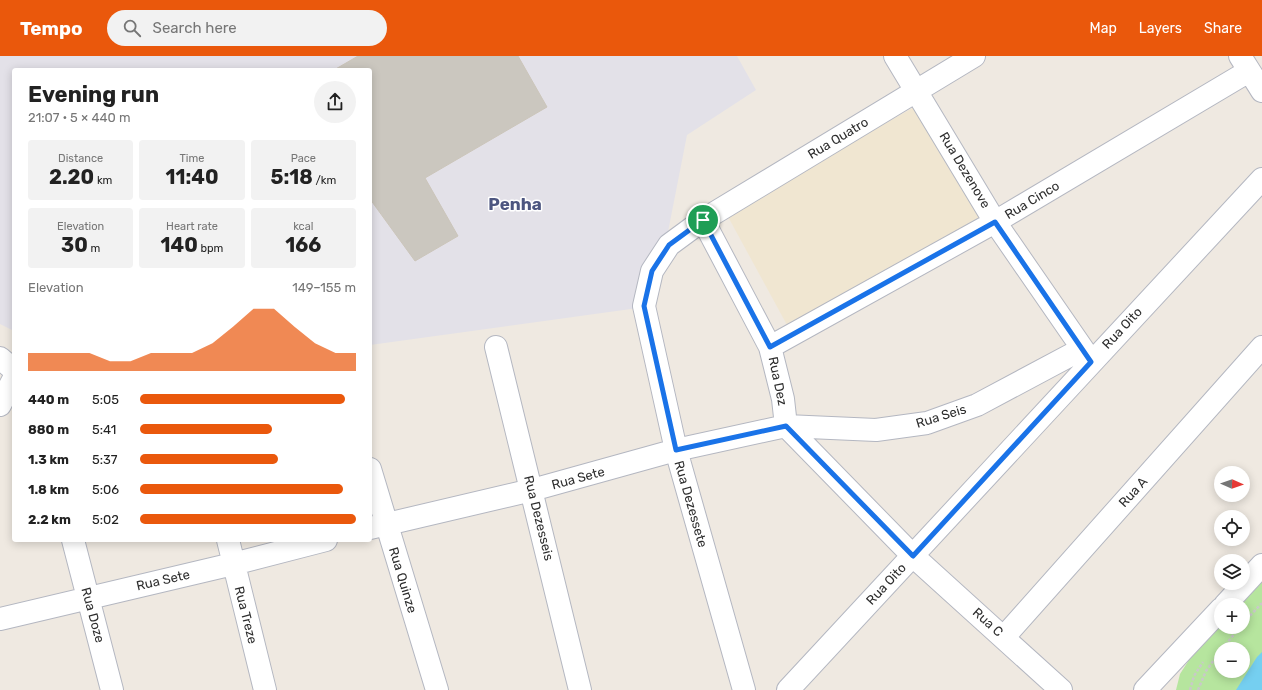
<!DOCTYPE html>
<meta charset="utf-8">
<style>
:root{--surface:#fff;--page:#f2f2f2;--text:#222;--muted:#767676;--accent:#ea580c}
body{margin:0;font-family:Rubik,sans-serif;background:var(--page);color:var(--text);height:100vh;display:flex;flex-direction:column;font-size:15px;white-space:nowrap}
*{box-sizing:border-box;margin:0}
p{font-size:13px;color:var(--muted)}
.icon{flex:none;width:22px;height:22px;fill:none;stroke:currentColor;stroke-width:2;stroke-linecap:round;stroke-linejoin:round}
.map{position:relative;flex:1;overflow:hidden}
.details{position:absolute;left:12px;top:12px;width:360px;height:474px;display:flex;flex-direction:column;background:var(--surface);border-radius:4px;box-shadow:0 2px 10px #0003}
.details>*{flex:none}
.needle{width:26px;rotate:92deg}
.tools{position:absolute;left:1214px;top:410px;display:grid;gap:8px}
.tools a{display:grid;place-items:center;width:36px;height:36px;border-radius:50%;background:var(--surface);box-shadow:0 2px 10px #0003;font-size:20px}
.pin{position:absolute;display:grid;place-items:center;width:34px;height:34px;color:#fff;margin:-17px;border:2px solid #fff;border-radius:50%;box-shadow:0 1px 4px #0007}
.round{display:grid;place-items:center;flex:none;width:42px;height:42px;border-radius:21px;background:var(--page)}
.head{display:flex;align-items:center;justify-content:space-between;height:68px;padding:0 16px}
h1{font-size:22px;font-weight:700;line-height:30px}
.stats{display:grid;grid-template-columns:repeat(3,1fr);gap:6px;height:68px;padding:4px 16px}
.stats div{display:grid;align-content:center;border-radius:4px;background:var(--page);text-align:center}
.stats b{font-size:20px;font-weight:700}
.stats small{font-size:11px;font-weight:400}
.stats p{font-size:11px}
.chart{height:112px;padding:8px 16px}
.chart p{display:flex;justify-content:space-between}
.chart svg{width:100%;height:72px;margin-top:4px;fill:var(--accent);opacity:.7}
ul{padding:0 16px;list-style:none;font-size:13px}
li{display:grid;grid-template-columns:64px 48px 1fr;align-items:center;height:30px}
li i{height:10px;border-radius:5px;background:var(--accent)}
header{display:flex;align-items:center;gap:24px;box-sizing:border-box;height:56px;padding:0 20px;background:var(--accent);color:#fff}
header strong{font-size:19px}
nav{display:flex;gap:22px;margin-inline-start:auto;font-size:14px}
.search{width:280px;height:36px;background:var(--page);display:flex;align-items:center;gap:10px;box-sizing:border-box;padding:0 14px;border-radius:22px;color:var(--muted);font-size:15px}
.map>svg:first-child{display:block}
.industrial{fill:#e3e1e8}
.education{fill:#f0e6d1}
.green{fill:#b6e59e;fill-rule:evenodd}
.water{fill:#75cff0}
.building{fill:#cbc7bf;stroke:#cbc5ba}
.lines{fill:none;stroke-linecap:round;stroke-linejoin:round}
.minor-casing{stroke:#b4b7c1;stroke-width:24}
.path{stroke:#c9c9c9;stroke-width:2.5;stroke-dasharray:3 2;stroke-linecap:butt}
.minor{stroke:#fff;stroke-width:22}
.route-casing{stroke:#fff;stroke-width:8}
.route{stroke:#1a73e8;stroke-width:5}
.labels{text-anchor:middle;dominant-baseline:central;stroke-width:3;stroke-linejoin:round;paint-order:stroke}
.street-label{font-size:13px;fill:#2e2e2e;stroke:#fff}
.district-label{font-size:17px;font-weight:bold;fill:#4d5680;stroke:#fff}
</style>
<header>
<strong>Tempo</strong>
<div class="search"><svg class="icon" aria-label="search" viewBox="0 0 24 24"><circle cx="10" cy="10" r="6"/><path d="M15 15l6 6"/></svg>Search here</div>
<nav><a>Map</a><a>Layers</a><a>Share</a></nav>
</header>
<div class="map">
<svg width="1262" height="634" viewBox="0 0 1262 634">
<rect width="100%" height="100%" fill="#efe9e1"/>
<!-- industrial -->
<path class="industrial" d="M0 0H737L756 34 687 79 666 186 638 252 370 289V14H14V275L0 268Z"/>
<!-- education -->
<path class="education" d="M918 49 980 161 787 269 726 157Z"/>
<!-- green -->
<path class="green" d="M1262 523V634H1176L1180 618 1196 593 1221 568V571H1243V549H1237ZM1221 593H1243V615H1221Z"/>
<!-- water -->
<path class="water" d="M1262 596V634H1236L1257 601Z"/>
<!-- building -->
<path class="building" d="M358 0H518L547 51 425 122 458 180 415 205 370 143V14H334Z"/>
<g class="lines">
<!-- minor casing -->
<g class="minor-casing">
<path id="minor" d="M895 0 995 166 1091 305
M1240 0 1262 35
M703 164 770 291 783 343 786 370 913 500 1061 634
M496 291 580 634
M770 291 995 166 1249 15
M0 302 14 314
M0 349 14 322
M370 413 437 634
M370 472 532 434 676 394 786 370 876 374 927 367 977 349 1082 293
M73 484 112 634
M228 484 265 634
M1225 549 1262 509
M0 563 233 508 326 484
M1004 581 1262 291
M744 634 676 394 644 250 652 215 669 189 703 164 974 0
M788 634 1262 123
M1145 634 1221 553"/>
</g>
<!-- path -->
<path class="path" d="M1243 567 1262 547
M1222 593 1240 571
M1190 634 1194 620 1203 606
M1198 634 1206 615 1221 594"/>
<!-- minor -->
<use href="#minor" class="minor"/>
</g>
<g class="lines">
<!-- route casing -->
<g class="route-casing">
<path id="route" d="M703 164 770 291 995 166 1091 306 913 500 786 370 676 394 644 250 652 215 669 189Z"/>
</g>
<!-- route -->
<use href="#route" class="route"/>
</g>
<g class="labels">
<!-- street labels -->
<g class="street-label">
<text transform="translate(838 82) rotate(-31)">Rua Quatro</text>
<text transform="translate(965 114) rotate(59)">Rua Dezenove</text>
<text transform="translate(1032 144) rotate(-31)">Rua Cinco</text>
<text transform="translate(1122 272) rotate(-47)">Rua Oito</text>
<text transform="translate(778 325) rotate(78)">Rua Dez</text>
<text transform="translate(941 360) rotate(-17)">Rua Seis</text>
<text transform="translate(578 422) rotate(-15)">Rua Sete</text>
<text transform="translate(1133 436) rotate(-48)">Rua A</text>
<text transform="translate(691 448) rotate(74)">Rua Dezessete</text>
<text transform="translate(539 462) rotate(76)">Rua Dezesseis</text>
<text transform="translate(163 524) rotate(-13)">Rua Sete</text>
<text transform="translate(403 524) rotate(73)">Rua Quinze</text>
<text transform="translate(886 528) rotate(-47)">Rua Oito</text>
<text transform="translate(93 559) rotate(75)">Rua Doze</text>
<text transform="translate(246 559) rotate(76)">Rua Treze</text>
<text transform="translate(988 566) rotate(42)">Rua C</text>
</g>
<!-- district labels -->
<g class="district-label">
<text x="515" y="148">Penha</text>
</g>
</g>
</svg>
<div class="tools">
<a><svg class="needle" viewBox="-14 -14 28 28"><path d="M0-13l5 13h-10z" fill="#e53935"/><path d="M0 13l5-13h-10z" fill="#767676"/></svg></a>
<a><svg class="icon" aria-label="locate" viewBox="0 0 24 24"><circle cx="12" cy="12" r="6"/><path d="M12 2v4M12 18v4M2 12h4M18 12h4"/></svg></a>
<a><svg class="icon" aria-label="layers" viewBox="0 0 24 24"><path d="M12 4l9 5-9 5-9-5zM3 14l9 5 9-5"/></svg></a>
<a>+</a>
<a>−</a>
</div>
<div class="pin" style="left:703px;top:164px;background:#1e9e55"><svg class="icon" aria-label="arrive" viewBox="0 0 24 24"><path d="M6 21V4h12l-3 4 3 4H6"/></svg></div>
<section class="details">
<div class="head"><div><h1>Evening run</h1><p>21:07 · 5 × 440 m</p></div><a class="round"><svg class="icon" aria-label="share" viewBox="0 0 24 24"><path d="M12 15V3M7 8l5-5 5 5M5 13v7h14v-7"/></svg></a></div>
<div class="stats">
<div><p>Distance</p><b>2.20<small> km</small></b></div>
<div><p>Time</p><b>11:40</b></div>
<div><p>Pace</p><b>5:18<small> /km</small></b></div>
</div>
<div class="stats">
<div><p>Elevation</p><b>30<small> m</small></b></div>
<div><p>Heart rate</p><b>140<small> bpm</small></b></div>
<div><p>kcal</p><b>166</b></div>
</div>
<div class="chart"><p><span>Elevation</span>149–155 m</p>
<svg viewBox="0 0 160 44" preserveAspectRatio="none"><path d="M0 44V33L10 33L20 33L30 33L40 38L50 38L60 33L70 33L80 33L90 27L100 17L110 6L120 6L130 17L140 27L150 33L160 33V44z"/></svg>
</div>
<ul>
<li><b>440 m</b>5:05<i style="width:95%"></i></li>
<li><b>880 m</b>5:41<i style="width:61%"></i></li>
<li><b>1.3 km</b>5:37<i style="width:64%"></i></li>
<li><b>1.8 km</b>5:06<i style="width:94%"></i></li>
<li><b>2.2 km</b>5:02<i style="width:100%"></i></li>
</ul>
</section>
</div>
